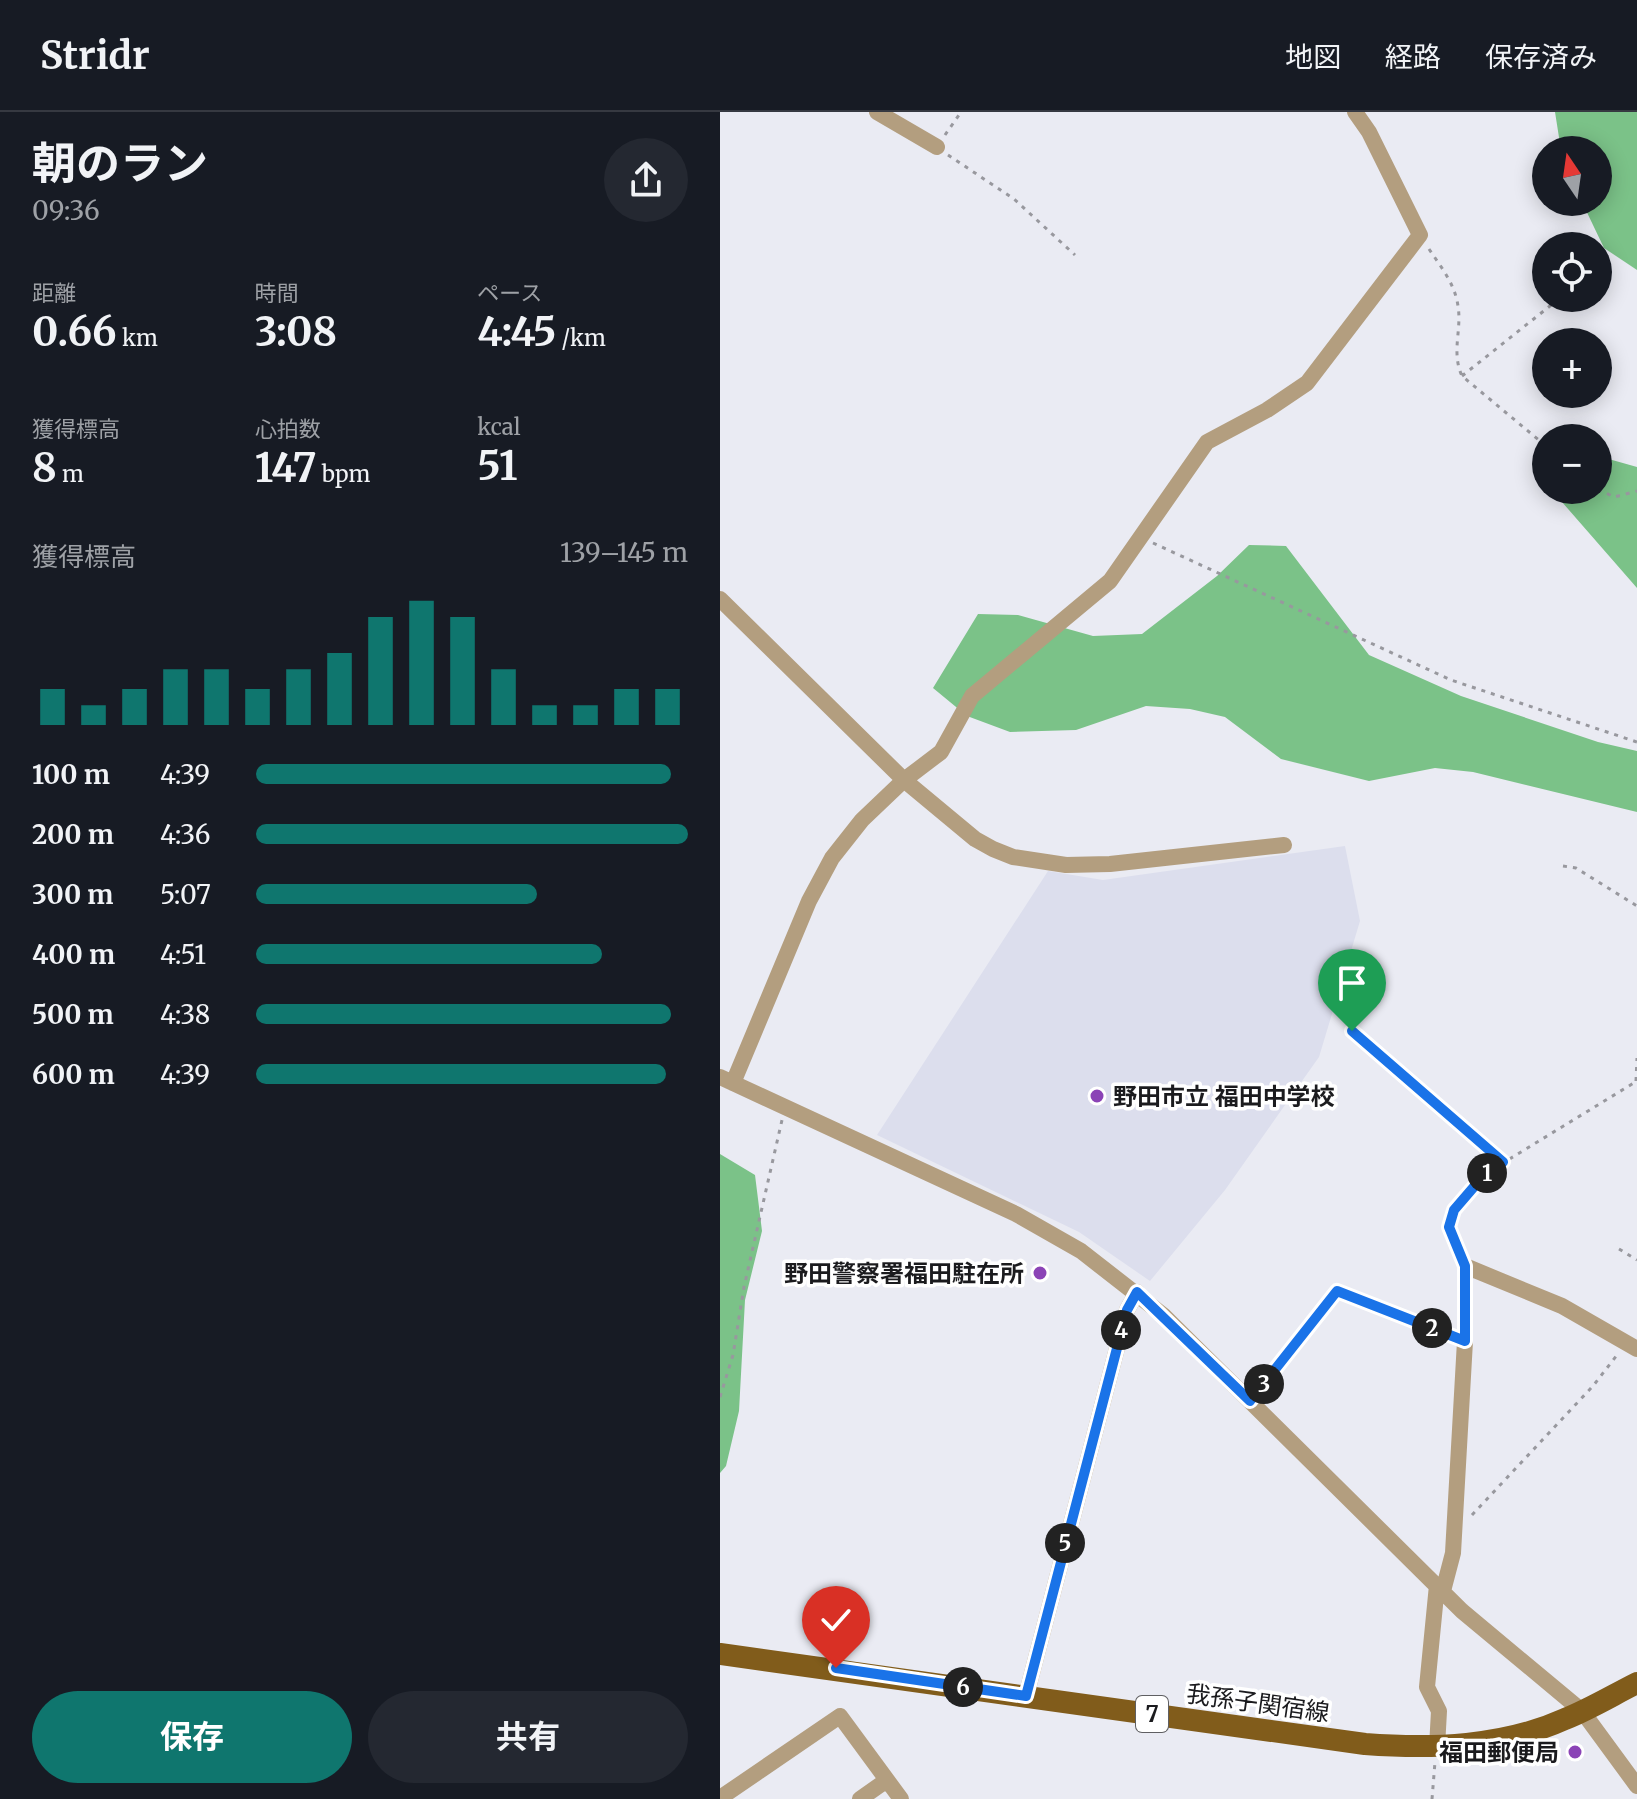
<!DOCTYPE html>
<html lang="ja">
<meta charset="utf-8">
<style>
:root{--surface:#171b24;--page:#242831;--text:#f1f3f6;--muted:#9ea1a6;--line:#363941;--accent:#0f766e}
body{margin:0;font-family:Merriweather,"Noto Sans JP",serif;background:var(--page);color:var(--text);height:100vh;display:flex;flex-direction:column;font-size:30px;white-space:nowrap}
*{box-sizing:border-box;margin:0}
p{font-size:26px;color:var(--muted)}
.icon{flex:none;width:44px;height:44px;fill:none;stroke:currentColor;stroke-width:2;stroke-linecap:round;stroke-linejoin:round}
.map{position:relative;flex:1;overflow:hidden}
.drawer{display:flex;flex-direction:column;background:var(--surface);width:720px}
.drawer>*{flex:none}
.needle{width:52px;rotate:347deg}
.tools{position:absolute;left:812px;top:24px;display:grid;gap:16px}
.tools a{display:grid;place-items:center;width:80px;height:80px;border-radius:50%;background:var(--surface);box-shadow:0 4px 20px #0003;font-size:40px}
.pin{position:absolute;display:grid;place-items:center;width:68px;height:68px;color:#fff;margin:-82px -34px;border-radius:50% 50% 50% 0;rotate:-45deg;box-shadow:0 0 8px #0007}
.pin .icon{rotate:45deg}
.km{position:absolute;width:40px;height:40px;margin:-20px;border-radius:50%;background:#222;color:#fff;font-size:22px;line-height:40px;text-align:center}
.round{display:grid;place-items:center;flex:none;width:84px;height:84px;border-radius:42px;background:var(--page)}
.head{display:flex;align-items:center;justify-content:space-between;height:136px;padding:0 32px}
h1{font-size:44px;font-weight:700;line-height:60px}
.metrics{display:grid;grid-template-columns:repeat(3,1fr);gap:12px;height:136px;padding:8px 32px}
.metrics div{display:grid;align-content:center}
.metrics b{font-size:40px;font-weight:700}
.metrics small{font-size:22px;font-weight:400}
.metrics p{font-size:22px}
.chart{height:224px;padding:16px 32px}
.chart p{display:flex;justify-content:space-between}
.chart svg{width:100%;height:144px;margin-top:8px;stroke:var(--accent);stroke-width:6}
.primary-button{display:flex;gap:16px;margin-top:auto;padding:16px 32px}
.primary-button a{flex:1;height:92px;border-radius:48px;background:var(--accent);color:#fff;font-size:32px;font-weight:700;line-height:92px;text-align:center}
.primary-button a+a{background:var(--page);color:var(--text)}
ul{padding:0 32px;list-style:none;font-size:26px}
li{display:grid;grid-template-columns:128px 96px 1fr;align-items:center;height:60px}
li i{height:20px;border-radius:10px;background:var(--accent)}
header{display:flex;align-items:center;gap:48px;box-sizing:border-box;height:112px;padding:0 40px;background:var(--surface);border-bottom:2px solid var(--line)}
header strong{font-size:38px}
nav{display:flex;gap:44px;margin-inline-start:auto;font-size:28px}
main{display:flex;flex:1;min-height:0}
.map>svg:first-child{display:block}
.built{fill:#dcdeed}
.forest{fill:#7bc288}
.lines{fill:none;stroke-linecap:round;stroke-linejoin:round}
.path{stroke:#98989e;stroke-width:3;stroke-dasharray:4 6;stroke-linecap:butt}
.minor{stroke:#b39e7f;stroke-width:16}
.major{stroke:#815c1b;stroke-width:22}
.route-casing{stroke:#fff;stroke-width:16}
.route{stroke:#1a73e8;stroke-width:10}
.poi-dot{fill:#8b43b6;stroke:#fff;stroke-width:3}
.labels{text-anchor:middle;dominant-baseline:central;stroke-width:7;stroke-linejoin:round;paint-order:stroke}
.shield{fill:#fff;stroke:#5f5f62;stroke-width:2}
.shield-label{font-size:22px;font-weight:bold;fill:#1b1b1e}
.poi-label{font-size:24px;font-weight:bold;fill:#1b1b1e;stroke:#fff;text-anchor:end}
.street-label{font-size:24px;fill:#1b1b1e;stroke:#fff}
</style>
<header>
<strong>Stridr</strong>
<nav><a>地図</a><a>経路</a><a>保存済み</a></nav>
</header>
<main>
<section class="drawer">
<div class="head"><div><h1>朝のラン</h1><p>09:36</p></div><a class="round"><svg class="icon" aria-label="share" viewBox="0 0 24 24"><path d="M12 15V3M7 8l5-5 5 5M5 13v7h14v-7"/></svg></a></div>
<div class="metrics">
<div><p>距離</p><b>0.66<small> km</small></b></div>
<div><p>時間</p><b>3:08</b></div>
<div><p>ペース</p><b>4:45<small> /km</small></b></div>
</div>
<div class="metrics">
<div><p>獲得標高</p><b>8<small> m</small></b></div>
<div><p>心拍数</p><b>147<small> bpm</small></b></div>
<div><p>kcal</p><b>51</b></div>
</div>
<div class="chart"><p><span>獲得標高</span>139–145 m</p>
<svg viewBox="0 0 160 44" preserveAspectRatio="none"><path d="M5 44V33M15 44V38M25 44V33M35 44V27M45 44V27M55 44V33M65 44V27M75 44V22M85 44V11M95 44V6M105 44V11M115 44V27M125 44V38M135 44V38M145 44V33M155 44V33"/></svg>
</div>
<ul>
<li><b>100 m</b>4:39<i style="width:96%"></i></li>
<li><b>200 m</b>4:36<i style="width:100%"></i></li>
<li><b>300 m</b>5:07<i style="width:65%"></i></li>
<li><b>400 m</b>4:51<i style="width:80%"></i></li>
<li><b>500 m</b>4:38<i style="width:96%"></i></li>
<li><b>600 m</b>4:39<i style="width:95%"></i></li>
</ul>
<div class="primary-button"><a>保存</a><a>共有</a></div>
</section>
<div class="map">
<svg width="917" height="1687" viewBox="0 0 917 1687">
<rect width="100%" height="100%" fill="#eaebf3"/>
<!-- built -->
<path class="built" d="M625 734 640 809 599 945 505 1078 430 1169 359 1120 157 1023 328 759 383 768Z"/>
<!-- forest -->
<path class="forest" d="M835 0H917V158L884 136 862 90H878V38H841Z
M878 344 917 355V476L835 382 834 378H878Z
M529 433 566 434 649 543 741 584 878 630 917 639V700L753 660 715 656 649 669 561 647 505 605 470 597 426 594 356 618 290 620 247 604 213 576 258 502 298 503 373 524 422 522 497 464Z
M0 1042 35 1063 42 1119 25 1188 19 1299 6 1354 0 1361Z"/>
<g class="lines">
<!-- path -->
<path class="path" d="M225 23 241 0
M228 43 294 87 355 143
M709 137C721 155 735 172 738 194 742 218 731 240 742 264L826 334
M878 155 879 154
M742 264 840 186
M878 377 894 385 917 379
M433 431 731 568 917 630
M843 754 856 756 917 794
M632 919 783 1050
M916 969 917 946
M899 1137 917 1148
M739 1139 729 1115 734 1098 765 1062 917 969
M540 1276 617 1179 729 1223
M0 1285 13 1243 24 1175 62 1008
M752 1403 873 1274 897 1243
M712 1687 715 1650"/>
<!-- minor -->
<path class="minor" d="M157 0 217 35
M0 487 184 668 255 727 273 737 293 745 346 753 390 752 564 733
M0 965 296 1102 361 1139 443 1203 742 1499 862 1599 917 1674
M13 971 89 789 112 746 142 708 184 668 221 640 252 584 390 469 487 330 547 298 587 271 700 123 649 20 635 0
M723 1479 733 1441 745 1229V1154L842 1194 917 1237
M306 1584 407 1198 417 1180
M717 1635 719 1599 707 1575 717 1473
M0 1686 120 1604 181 1687
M140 1687 167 1668"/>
<!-- major -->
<path class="major" d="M0 1542 645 1632C712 1637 783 1635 845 1607 870 1597 893 1583 917 1571"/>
</g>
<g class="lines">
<!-- route casing -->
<g class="route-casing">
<path id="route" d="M116 1556 306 1584 407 1198 417 1180 530 1289 617 1179 745 1229V1154L729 1115 734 1098 765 1062 783 1050 632 919"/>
</g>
<!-- route -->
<use href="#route" class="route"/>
</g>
<!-- markers -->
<g class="poi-dot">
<circle cx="377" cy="984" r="8"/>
<circle cx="320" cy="1161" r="8"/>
<circle cx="855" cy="1640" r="8"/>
</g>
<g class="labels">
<!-- shield labels -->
<rect class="shield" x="416" y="1584" width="32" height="36" rx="6"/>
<g class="shield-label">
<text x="432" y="1602">7</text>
</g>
<!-- poi labels -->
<g class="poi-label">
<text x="393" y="984" text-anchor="start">野田市立 福田中学校</text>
<text x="304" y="1161">野田警察署福田駐在所</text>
<text x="839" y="1640">福田郵便局</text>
</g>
<!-- street labels -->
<g class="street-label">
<text transform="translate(538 1591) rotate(8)">我孫子関宿線</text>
</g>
</g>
</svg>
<div class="tools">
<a><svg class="needle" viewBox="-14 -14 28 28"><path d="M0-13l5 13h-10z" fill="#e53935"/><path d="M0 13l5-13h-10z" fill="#9ea1a6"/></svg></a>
<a><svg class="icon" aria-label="locate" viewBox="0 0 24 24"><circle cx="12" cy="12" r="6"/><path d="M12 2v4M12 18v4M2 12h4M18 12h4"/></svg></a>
<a>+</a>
<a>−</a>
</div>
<div class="pin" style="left:632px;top:919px;background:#1e9e55"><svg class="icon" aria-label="arrive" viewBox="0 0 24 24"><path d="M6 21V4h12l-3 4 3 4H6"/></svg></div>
<div class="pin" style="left:116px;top:1556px;background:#d93025"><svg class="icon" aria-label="check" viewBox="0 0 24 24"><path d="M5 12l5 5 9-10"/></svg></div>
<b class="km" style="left:767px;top:1061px">1</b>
<b class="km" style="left:712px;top:1216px">2</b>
<b class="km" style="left:544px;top:1272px">3</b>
<b class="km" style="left:401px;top:1218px">4</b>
<b class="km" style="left:345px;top:1431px">5</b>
<b class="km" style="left:243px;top:1575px">6</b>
</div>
</main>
